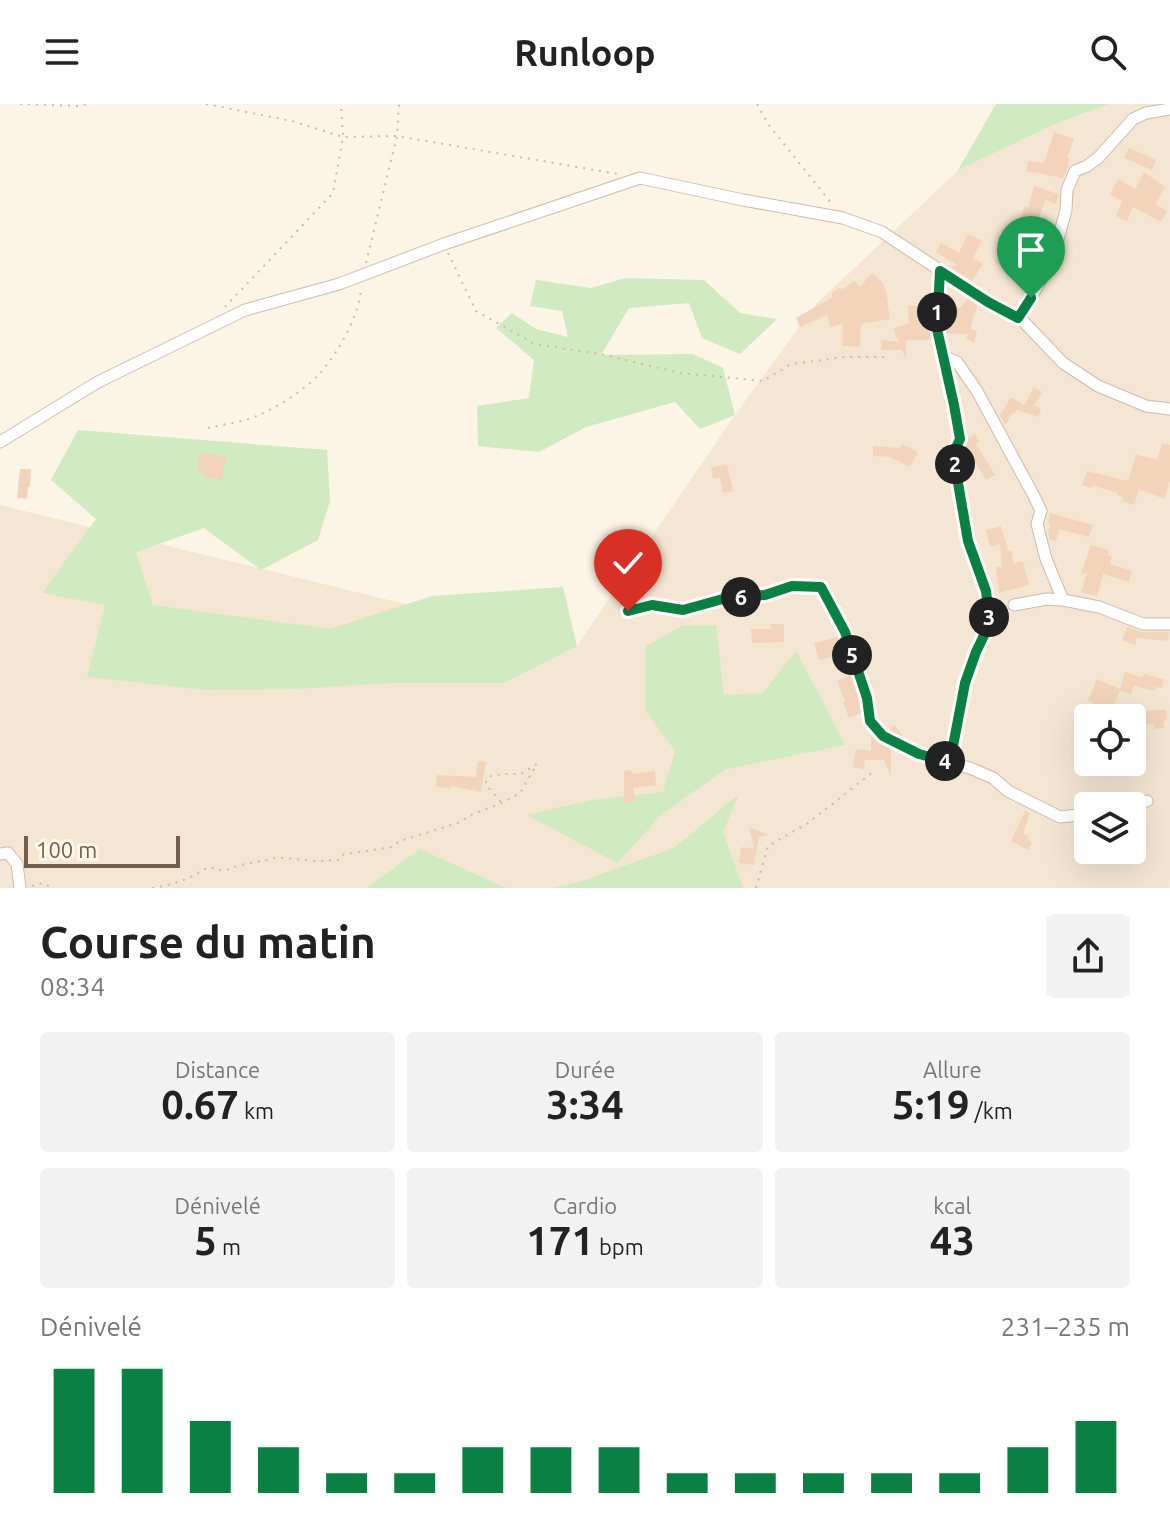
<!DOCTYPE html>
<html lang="fr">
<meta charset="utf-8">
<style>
:root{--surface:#fff;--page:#f2f2f2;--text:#222;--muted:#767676;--accent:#0b8043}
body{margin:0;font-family:Ubuntu,sans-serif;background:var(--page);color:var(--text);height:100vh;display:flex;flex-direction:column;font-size:30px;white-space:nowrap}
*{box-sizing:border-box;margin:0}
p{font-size:26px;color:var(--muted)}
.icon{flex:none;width:44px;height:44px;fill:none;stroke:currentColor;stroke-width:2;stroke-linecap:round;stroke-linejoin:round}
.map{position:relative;height:784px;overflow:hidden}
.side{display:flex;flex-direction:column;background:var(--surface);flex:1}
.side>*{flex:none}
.buttons{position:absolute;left:1074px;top:600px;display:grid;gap:16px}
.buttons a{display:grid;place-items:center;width:72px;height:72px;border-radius:8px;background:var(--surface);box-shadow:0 8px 32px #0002;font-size:40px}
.scale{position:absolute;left:24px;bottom:20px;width:156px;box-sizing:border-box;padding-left:8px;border:4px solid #755b49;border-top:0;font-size:22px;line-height:28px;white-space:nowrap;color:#755b49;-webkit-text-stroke:6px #fff8ea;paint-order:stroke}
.pin{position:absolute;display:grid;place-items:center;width:68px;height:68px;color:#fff;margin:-82px -34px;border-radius:50% 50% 50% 0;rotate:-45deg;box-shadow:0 0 8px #0007}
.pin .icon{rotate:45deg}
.km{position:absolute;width:40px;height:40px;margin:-20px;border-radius:50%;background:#222;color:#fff;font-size:22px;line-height:40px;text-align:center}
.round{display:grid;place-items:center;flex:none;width:84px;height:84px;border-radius:8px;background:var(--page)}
.summary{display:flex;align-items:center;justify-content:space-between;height:136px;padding:0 40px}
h1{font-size:44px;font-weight:700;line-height:60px}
.figures{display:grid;grid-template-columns:repeat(3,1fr);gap:12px;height:136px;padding:8px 40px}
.figures div{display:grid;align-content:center;border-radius:8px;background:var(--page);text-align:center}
.figures b{font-size:40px;font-weight:700}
.figures small{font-size:22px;font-weight:400}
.figures p{font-size:22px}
.chart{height:224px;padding:16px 40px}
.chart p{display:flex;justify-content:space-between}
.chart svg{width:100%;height:144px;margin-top:8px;stroke:var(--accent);stroke-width:6}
header{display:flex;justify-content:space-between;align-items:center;height:104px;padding:0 40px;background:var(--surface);font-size:36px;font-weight:700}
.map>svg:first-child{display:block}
.residential{fill:#f4e6d2;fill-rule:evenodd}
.green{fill:#d0eac2}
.building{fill:#f2d4bb}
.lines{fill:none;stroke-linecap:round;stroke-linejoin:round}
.street-casing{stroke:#cebcaa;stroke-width:13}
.path{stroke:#d7b79e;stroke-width:2;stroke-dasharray:2 6;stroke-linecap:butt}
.street{stroke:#fff;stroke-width:11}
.route-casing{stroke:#fff;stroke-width:16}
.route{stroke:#0b8043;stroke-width:10}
</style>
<header><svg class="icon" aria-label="menu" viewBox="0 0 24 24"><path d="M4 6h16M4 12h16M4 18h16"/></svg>Runloop<svg class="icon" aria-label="search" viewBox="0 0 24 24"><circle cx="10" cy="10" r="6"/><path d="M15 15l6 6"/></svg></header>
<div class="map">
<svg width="1170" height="784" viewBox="0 0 1170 784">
<rect width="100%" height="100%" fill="#fcf4e4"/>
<!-- residential -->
<path class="residential" d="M1029 0H1170V784H0V401L577 542 735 311 815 201ZM1088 614H1132V658H1088ZM1088 702H1132V746H1088Z"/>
<!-- green -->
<path class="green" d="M996 0H1109L1057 19 958 66Z
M625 174 704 176 740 209 777 215 740 250 702 234 689 199 629 204 601 251 693 250 723 264 735 311 700 325 675 298 586 323 539 348 478 342 477 302 529 294 534 256 496 224 512 209 536 225 568 233 562 207 530 202 536 176 591 184Z
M78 326 327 346 330 397 318 436 261 466 204 424 136 448 153 501 330 525 432 492 563 483 577 542 504 579H390L294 585 206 586 87 573 105 501 42 489 96 415 51 376Z
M716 521 724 591 763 589 796 547 845 641 726 665 663 709 617 759 527 711 592 696 663 688 675 647 645 606 646 542 682 522Z
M739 690 723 728 743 784H552L579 778 674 744Z
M420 745 506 784H367Z"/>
<!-- building -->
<path class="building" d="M1054 28 1074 35 1067 54H1069L1068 63 1063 74 1026 67 1028 57 1044 59Z
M1129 44 1156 56 1152 66 1124 54Z
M1144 68 1165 83 1155 100 1167 107 1161 118 1133 103 1127 117 1116 113 1122 97 1110 91 1118 75 1135 85Z
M1034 82 1058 90V93L1056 100 1046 96 1035 123 1050 132 1044 142 1036 138 1027 159 1037 165 1032 175 1025 171 1022 174 994 158 1004 144 1006 145 1014 131 1025 102 1028 104Z
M968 130 982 136 973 154 983 160 972 177 950 163 957 161 936 148 941 139 959 149Z
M872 169 882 178 886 187 890 215 861 220 860 243 842 242 843 220 830 223 827 211 800 223 796 214 833 193 831 190 840 183 842 186 854 177 860 183Z
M968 195 977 201 970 225 977 227 974 238 966 235 968 230 946 229V224L947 200 960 204Z
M930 201 929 225 931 236H906V255L902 246H881L882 236 899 238 893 225 909 219 908 202Z
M1034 283 1042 288 1034 302 1041 304 1039 313 1017 306 1015 309 1013 308 1006 320 1004 319 1000 311 1011 293 1024 301Z
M975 330 980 338 976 340 995 371 986 376 966 343 968 334Z
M1162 339 1170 341V376L1164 395 1139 385 1134 401 1122 397 1123 393 1117 391V389L1093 381 1092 384 1082 381 1087 367 1128 377 1136 350 1157 356Z
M902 340 918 348 910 363 890 353 873 352V342L900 344Z
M200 348 226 352 222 376 204 373 205 369 197 368Z
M727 360 733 387 723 389 720 373 713 375 711 364Z
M20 365H31L30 383H28L27 395 17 394Z
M1050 409 1093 421 1089 433 1059 425 1056 437 1050 436 1048 428 1050 420 1048 419Z
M1001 422 1008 447H1012L1013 460 1023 457 1029 481 999 489 996 463H1002L1000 440 990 443 986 426Z
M1091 441 1109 446 1108 451 1112 452 1110 460 1132 467 1129 478 1103 470 1097 492 1081 488 1087 469 1081 470Z
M771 520H784V538L752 539 751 525H771Z
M1127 523 1142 528H1169L1168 537 1137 534 1135 541 1122 536Z
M837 533 842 550 819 556 814 539Z
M1125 568 1143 574 1144 570 1164 575 1162 584 1156 583 1155 587 1134 582 1131 590 1120 587 1108 614H1088L1094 599 1088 596 1097 575 1120 585Z
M851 571 865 607 849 614 843 598 845 597 837 577Z
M1139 606H1166L1167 617H1164V624L1154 625V620L1140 621Z
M894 621 903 631 891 643V673L884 656H865L864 665 853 663 856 645 871 647V632L877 628 881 634Z
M478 657 486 658 481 688 451 682V684L436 683 437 671 476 673Z
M631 666 632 670 655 667 656 681 633 684 635 698 624 699V667Z
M1025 707 1030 709 1023 730 1029 732 1027 735 1032 738 1028 746 1011 737Z
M749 723 769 731 759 733 754 761 739 759 741 743 754 745Z"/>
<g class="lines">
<!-- street casing -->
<g class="street-casing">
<path id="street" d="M940 167 937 225 960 335 953 350 968 437 986 487 990 519 976 548 965 579 950 658
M1018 214 1031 194 1053 153 1066 106 1067 86 1075 67 1087 62 1098 54 1133 15 1146 9 1170 5
M944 253 957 258 977 287 1035 394 1041 407 1037 420 1046 455 1063 496
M0 338 98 278 245 206 339 180 444 140 640 74 743 96 843 114 882 128 988 198 1023 217 1063 259 1098 282 1146 302 1170 305
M1014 501 1047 495 1063 496 1099 503 1143 520H1170
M919 650 970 664 993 674 1008 687 1060 713 1088 710
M1125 702 1147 697
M0 750 8 749 17 760 20 784"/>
</g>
<!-- path -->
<path class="path" d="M20 0 80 2 87 0
M206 0 292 17 343 33 397 32 618 70
M757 0 768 20 832 100
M448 149 476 207 535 240 605 251 680 269 763 277 791 260 845 253H884
M366 159 397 32 399 0
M225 203 333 89 343 33 341 0
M208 324C224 320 243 318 257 312 279 302 304 287 320 269 338 249 359 212 361 185
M628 507 652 501 683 506 730 493 765 491 792 482 821 483 845 528 867 594 870 617 883 632 909 645
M32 782 43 779 52 784
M152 784C173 781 190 775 208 763L225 767C237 761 249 759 262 757 266 757 270 755 274 754 288 753 305 757 318 757 325 757 331 756 338 756L341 751 392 743 400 737 458 719 473 710 502 699 520 689 537 660 521 670H502L491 672 486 677V681L502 699
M756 784 768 742 808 719 873 668"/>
<!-- street -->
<use href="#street" class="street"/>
</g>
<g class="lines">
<!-- route casing -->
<g class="route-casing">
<path id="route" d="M628 507 652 501 683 506 730 493 765 491 792 482 821 483 845 528 867 594 870 617 883 632 919 650 950 658 965 579 976 548 990 519 986 487 968 437 953 350 960 335 954 301 937 225 940 167 988 198 1018 214 1031 194"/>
</g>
<!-- route -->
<use href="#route" class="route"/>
</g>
</svg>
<div class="buttons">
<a><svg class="icon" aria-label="locate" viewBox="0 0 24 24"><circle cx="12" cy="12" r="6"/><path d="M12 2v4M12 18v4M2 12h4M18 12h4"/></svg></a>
<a><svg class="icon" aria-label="layers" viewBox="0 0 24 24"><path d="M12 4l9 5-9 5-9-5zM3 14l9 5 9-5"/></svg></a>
</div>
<div class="scale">100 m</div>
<div class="pin" style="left:1031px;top:194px;background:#1e9e55"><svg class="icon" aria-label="arrive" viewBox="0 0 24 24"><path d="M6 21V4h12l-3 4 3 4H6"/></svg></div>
<div class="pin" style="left:628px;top:507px;background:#d93025"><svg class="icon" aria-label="check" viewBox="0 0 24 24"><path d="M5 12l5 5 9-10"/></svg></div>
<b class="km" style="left:937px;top:208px">1</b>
<b class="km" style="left:955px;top:360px">2</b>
<b class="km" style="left:989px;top:513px">3</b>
<b class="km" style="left:945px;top:657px">4</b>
<b class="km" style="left:852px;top:551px">5</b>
<b class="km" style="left:741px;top:493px">6</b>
</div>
<section class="side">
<div class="summary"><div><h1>Course du matin</h1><p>08:34</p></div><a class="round"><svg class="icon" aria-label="share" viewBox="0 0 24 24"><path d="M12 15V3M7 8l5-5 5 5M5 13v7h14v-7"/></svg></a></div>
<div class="figures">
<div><p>Distance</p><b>0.67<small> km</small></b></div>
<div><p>Durée</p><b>3:34</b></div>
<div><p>Allure</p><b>5:19<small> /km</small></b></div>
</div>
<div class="figures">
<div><p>Dénivelé</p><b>5<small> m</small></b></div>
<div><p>Cardio</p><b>171<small> bpm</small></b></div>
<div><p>kcal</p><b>43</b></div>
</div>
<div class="chart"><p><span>Dénivelé</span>231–235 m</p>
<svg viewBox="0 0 160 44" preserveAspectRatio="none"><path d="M5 44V6M15 44V6M25 44V22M35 44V30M45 44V38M55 44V38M65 44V30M75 44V30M85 44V30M95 44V38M105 44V38M115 44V38M125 44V38M135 44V38M145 44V30M155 44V22"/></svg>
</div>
</section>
